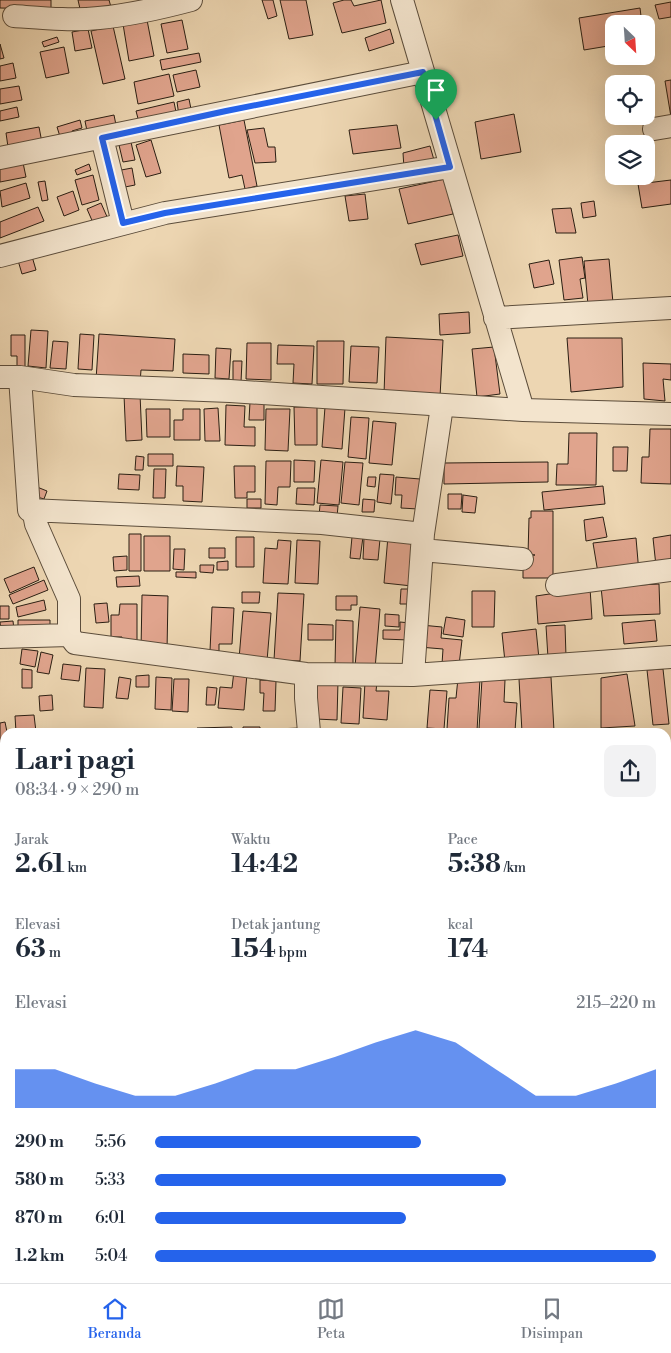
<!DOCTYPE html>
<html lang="id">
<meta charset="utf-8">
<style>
:root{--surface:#fff;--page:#f2f2f3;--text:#1f2937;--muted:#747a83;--line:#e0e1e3;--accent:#2563eb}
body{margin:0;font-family:"Libre Bodoni",serif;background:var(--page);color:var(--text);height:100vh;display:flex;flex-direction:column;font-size:19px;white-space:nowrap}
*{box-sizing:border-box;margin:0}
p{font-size:16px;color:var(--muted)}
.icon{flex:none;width:28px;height:28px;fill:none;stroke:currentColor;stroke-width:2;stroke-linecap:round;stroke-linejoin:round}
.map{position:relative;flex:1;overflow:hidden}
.details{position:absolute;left:0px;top:728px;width:671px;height:556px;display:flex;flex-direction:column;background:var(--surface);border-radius:15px 15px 0 0;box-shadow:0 5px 20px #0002}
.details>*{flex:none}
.needle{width:32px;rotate:155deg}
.controls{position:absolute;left:605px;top:15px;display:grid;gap:10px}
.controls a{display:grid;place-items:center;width:50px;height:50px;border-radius:10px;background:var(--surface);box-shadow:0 5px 20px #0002;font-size:25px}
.pin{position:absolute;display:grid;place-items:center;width:42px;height:42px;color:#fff;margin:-51px -21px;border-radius:50% 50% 50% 0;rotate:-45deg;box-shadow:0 0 5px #0007}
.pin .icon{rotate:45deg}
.round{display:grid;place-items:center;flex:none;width:52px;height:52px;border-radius:10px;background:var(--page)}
.summary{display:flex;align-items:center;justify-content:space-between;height:85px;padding:0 15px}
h1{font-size:28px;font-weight:700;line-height:38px}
.figures{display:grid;grid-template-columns:repeat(3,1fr);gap:8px;height:85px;padding:5px 15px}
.figures div{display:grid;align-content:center}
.figures b{font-size:25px;font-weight:700}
.figures small{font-size:14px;font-weight:400}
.figures p{font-size:14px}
.chart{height:140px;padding:10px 15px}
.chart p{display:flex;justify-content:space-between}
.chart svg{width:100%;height:90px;margin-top:5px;fill:var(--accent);opacity:.7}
ul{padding:0 15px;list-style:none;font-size:16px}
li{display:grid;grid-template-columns:80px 60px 1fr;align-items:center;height:38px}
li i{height:12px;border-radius:6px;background:var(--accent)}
.tabs{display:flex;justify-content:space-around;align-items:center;height:70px;border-top:1px solid var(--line);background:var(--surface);font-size:14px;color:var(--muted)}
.tabs a{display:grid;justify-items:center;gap:2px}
.tabs .on{color:var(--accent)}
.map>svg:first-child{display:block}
.building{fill:#e0a48d;stroke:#2b1f13}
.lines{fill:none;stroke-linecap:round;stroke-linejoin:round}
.street-casing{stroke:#5c4d3b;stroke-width:24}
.street{stroke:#f3e4cd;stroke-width:22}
.route-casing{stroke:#fff;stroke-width:10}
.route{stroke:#2563eb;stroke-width:6}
</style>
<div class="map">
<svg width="671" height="1283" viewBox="0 0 671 1283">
<rect width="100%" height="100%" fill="#edd6b2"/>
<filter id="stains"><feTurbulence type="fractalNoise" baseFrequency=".004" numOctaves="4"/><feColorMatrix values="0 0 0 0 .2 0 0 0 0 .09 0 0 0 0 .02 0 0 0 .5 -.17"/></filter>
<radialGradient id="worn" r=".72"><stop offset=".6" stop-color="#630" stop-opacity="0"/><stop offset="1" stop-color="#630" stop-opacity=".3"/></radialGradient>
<!-- building -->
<path class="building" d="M0 0H51V9L0 8Z
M78 0H109L111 7 81 13Z
M262 0H273L277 16 268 19Z
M280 0H306L313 35 289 39Z
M344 0H351L354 6 381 0 386 23 342 33 333 3Z
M671 2V17L659 19 655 5Z
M640 8 642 24H614V45L584 50 579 18Z
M147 20 154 56 129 61 123 24Z
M182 20 188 49 167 53 161 24Z
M113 26 125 79 103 84 91 31Z
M88 29 92 48 75 51 72 32Z
M390 29 394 43 369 51 365 38Z
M57 37 59 42 44 47 42 42Z
M0 44 4 58 0 59Z
M64 47 69 73 46 78 40 52Z
M199 53 201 62 162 70 160 60Z
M13 63 16 78 0 81V66Z
M196 70 200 87 177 92 173 75Z
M169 74 174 96 138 104 134 82Z
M671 80V117L665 81Z
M19 86 22 100 0 104V89Z
M189 99 192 114 179 116 177 102Z
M174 102 177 117 140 126 136 111Z
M17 107 19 117 0 121V111Z
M514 114 521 152 481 159 475 122Z
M114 115 117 130 88 136 85 121Z
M80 120 82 128 72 131 75 139 62 143 57 127Z
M244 120 257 186 245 189 242 175 229 178 219 125Z
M397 125 401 148 353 154 349 130Z
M39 127 43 148 9 154 6 133Z
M264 128 268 147H275L276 162 255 163 247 130Z
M151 140 161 173 146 177 136 145Z
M131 142 135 160 123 162 119 145Z
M430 146 434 160 404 168 403 153Z
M22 158 26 177 0 182V163Z
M89 164 91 170 77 175 75 170Z
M132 168 135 185 120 188 116 171Z
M93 175 99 200 82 205 75 180Z
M445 179 453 214 408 224 399 189Z
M671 180V204L642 208 638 184Z
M45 181 48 200 42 201 38 182Z
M26 183 30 198 2 207 0 191Z
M73 191 79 210 64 216 57 197Z
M365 194 368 219 349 221 345 196Z
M594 201 596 216 583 218 581 203Z
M101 203 108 219 94 225 87 209Z
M38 207 44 221 0 238V222Z
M571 208 576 233H556L552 209Z
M458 235 463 256 421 265 415 244Z
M31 253 36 270 22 274 17 257Z
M582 257 585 278 580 279 583 298 564 300 559 260Z
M609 259 613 303 588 305 584 261Z
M549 260 554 284 534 288 529 264Z
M469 312 470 333 440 335 439 314Z
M31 330 48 331 46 368 28 366Z
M80 334 94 335 92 370 78 369Z
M99 334 175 339 173 371 141 370 140 383 96 380Z
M11 335H25V367H17V356H11Z
M386 337 443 340 440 397 384 394Z
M567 338H622L623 387 571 392Z
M53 341 68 342 66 369 50 368Z
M317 341H344L343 384H317Z
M247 343H271V380L246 379Z
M278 345 314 346 312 384 293 383 294 364H277Z
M351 346 379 347 377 383 349 382Z
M494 347 500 394 477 397 472 349Z
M216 348 231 349 229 379 215 378Z
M183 354 209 355V374L183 373Z
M233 361H242L241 382H233Z
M643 363 671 364V380L663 379 665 401 644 399Z
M140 394 142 440 126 441 124 395Z
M250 402H264V420H249Z
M226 405 245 406 244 427H255V446L225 445Z
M294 407H317V445H295Z
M325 407 345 408 342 449 322 447Z
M218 408 220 441H205L204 409Z
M146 409H170V437H147Z
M183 409H200V440H174V420H183Z
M266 409H290L288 451 265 450Z
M351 417 369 418 366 459 348 457Z
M373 421 396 423 392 465 369 463Z
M650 429H671V484L641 483 642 457H649Z
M569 433H597L596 485H556L557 464H568Z
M613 447H628L627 471H613Z
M148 454H173V466H148Z
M136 456 144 457 143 470H135Z
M294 460 315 461 314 482H294Z
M321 460 343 462 339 505 317 503Z
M266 461H291L290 487H278L277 505 265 504Z
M345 462 363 463 359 505 341 503Z
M548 462V482L444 484V463Z
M177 466 204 467 202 502 183 501V486H176Z
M234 466H255V492H247V498H235Z
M154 469H166L165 498H153Z
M119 474 140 475 139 490 118 489Z
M380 474 394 475 391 504 377 502Z
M368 477H376L375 487 367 486Z
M396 477 420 479 418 509 401 508 402 495H395Z
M603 486 605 504 544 510 542 492Z
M37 487 47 491 44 499 34 496Z
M297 488H315L314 505 296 504Z
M448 494H462L461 509H448Z
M463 495 477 497 475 513 462 512Z
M247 499H261V508H247Z
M363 499 375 500 374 512H362Z
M320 505 338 506 337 517 319 516Z
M531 511H553V578H523V555H535H528L529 518H531Z
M603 517 607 537 586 541 584 520Z
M129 534H141V571H129Z
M671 535V565L656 566 653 538Z
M144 536H170V571H144Z
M388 536 416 538 412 586 384 583Z
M236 537H254V567H236Z
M352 537H363L360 559 350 558Z
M364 538 380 539 378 560 363 559Z
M636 538 639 573 599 579 593 543Z
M278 540 291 541 288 584 263 583 265 548 277 549Z
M297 540 320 541 318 584 295 583Z
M209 548H225V558H209Z
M174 549H185L184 570 173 569Z
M127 556V570L114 571 113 557Z
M228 561V570H217V562Z
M200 565H214L213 573 200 572Z
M34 567 39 580 10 593 4 579Z
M176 572H196V578L176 577Z
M139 576 140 586 117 587 116 577Z
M44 580 48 590 13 604 9 595Z
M659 584 660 614 604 616 601 587Z
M590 588 592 619 538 624 536 596Z
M401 589H411V604H400Z
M472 591H495L494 627H472Z
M242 592H260L259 603H242Z
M278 593 304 594 300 661 274 660Z
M142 595 168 596 167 651 141 650Z
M336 596H357V605H351V610H336Z
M44 600 46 610 18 617 16 607Z
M107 603 109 622 96 623 94 604Z
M120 604H137V649H122V637H111V615H119Z
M0 606H9V619H0Z
M212 607 234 608 232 644H219V651H210Z
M360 607 380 609 375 669 355 667Z
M243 611 271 613 267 661 239 659Z
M385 614 399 615V627L385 626Z
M446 617 465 620 463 637 443 634Z
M18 620H50V635H18Z
M336 620 353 621V666H335Z
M655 620 657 641 624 644 622 623Z
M13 621 14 630 1 631 0 622Z
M400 622 410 623 409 640 383 639V630H400Z
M308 624 333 625V640H308Z
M421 625 442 627 441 638 462 640 459 665 442 664 443 649 419 647Z
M565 625 566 657 548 658 546 626Z
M536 629 539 659 505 662 502 633Z
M22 649 38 651 35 667 20 664Z
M41 652 53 655 49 674 37 672Z
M63 664 81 666 79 681 61 679Z
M86 668 105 669 103 708 84 707Z
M22 669 32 670V688H22Z
M663 669 669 724 653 725 647 670Z
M234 671 247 673 244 710 218 708 220 687 232 688Z
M627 674 635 726 601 728V678Z
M149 675V687H136V676Z
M119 677 131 679 128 699 116 698Z
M156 677 172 678 171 710 155 709Z
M551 677 554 731 522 732 519 679Z
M458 678 480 679 477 731 447 729 449 698H456Z
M174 679H189L188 712 172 711Z
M482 679 505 680 504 702 517 703 515 731 479 729Z
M260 680 276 681 275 711H263L264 693H260Z
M317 680 338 681 337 720 316 719Z
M365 682H377L376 691H389L387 720 363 718Z
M207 687 217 688 215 705H206Z
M343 687 361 688 359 724 341 723Z
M430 690 447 691 444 729 427 728Z
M52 695 53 710 40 711 39 696Z
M34 715 36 732H16L15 716Z
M5 722 7 732H5V750L0 751V723Z
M232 727V732H197V728Z
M243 727H260V732H243Z
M300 728V732H276V729Z
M189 730V732H159Z
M5 754V787H0V755Z
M666 829H671V858L666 859Z
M0 850H5V918H0Z
M5 922V937L0 938V923Z
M671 1002V1033L666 1034V1003Z
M0 1047H5V1122H0Z
M5 1153V1199H3L4 1215H0V1154Z
M671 1170V1204L666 1177V1171Z
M671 1227V1251H667L666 1228Z
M0 1250H5V1259H2Z
M666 1255H671V1283H645V1279H666Z
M6 1279H24L25 1283H7Z
M96 1279H113V1281L97 1283Z
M295 1279H346L347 1282 296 1283Z
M567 1279H595V1283H568Z
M611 1279H644L645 1283H611Z
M263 1280 264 1283H248V1282Z
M564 1281V1283H543Z"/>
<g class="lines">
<!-- street casing -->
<g class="street-casing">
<path id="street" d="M402 0 523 410
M14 16C42 18 71 21 99 18 130 15 161 8 191 0
M654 129 671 126
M102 138 123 223
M0 158 423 72
M0 256 165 213 450 167
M495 318 671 308
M0 377H20L74 385 230 391 523 410 671 414
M20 377 29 510 34 514 36 524 69 599V635L75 643 306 674 413 675 671 657
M29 510 322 523 423 534
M422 550 522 559
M557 585 671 570
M0 637 69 635
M306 674V698L309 732
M413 675 423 534 442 406
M666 771 671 770
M0 828 5 827
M666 869 671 868
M666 911H671
M0 979H5
M666 1050H671
M0 1135 5 1134
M666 1220 671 1219
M373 1279 374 1283
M164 1283 194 1279"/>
</g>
<!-- street -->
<use href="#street" class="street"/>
</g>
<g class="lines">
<!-- route casing -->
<g class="route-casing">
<path id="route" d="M423 72 450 167 165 213 123 223 102 138 226 111Z"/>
</g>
<!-- route -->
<use href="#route" class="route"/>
</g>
<rect width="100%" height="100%" filter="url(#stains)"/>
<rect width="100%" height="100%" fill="url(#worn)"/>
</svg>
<div class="controls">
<a><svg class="needle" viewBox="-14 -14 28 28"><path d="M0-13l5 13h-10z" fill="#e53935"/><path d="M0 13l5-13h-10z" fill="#747a83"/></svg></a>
<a><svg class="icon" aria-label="locate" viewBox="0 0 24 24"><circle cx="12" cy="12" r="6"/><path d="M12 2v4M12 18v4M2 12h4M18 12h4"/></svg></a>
<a><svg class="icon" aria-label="layers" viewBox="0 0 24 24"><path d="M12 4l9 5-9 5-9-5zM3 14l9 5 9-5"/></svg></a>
</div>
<div class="pin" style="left:436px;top:120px;background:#1e9e55"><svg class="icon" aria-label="arrive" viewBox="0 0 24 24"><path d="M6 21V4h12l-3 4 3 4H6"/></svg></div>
<section class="details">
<div class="summary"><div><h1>Lari pagi</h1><p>08:34 · 9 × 290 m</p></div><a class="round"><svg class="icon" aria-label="share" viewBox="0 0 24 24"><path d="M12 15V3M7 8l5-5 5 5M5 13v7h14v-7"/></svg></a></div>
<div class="figures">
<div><p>Jarak</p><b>2.61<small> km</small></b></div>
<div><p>Waktu</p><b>14:42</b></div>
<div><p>Pace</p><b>5:38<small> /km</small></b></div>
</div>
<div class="figures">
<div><p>Elevasi</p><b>63<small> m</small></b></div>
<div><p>Detak jantung</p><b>154<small> bpm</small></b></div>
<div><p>kcal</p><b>174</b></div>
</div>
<div class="chart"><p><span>Elevasi</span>215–220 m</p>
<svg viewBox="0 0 160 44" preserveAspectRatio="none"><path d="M0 44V25L10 25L20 32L30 38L40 38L50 32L60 25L70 25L80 19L90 12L100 6L110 12L120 25L130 38L140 38L150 32L160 25V44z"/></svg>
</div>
<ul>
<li><b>290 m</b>5:56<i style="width:53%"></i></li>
<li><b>580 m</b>5:33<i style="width:70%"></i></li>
<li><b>870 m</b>6:01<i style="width:50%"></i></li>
<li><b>1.2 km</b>5:04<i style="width:100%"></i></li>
</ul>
</section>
</div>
<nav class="tabs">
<a class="on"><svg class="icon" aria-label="home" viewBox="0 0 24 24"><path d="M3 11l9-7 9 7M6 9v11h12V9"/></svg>Beranda</a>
<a><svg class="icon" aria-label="map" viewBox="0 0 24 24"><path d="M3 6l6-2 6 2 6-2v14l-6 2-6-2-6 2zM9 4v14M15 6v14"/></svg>Peta</a>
<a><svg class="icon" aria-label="saved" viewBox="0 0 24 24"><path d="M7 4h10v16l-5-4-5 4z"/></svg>Disimpan</a>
</nav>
